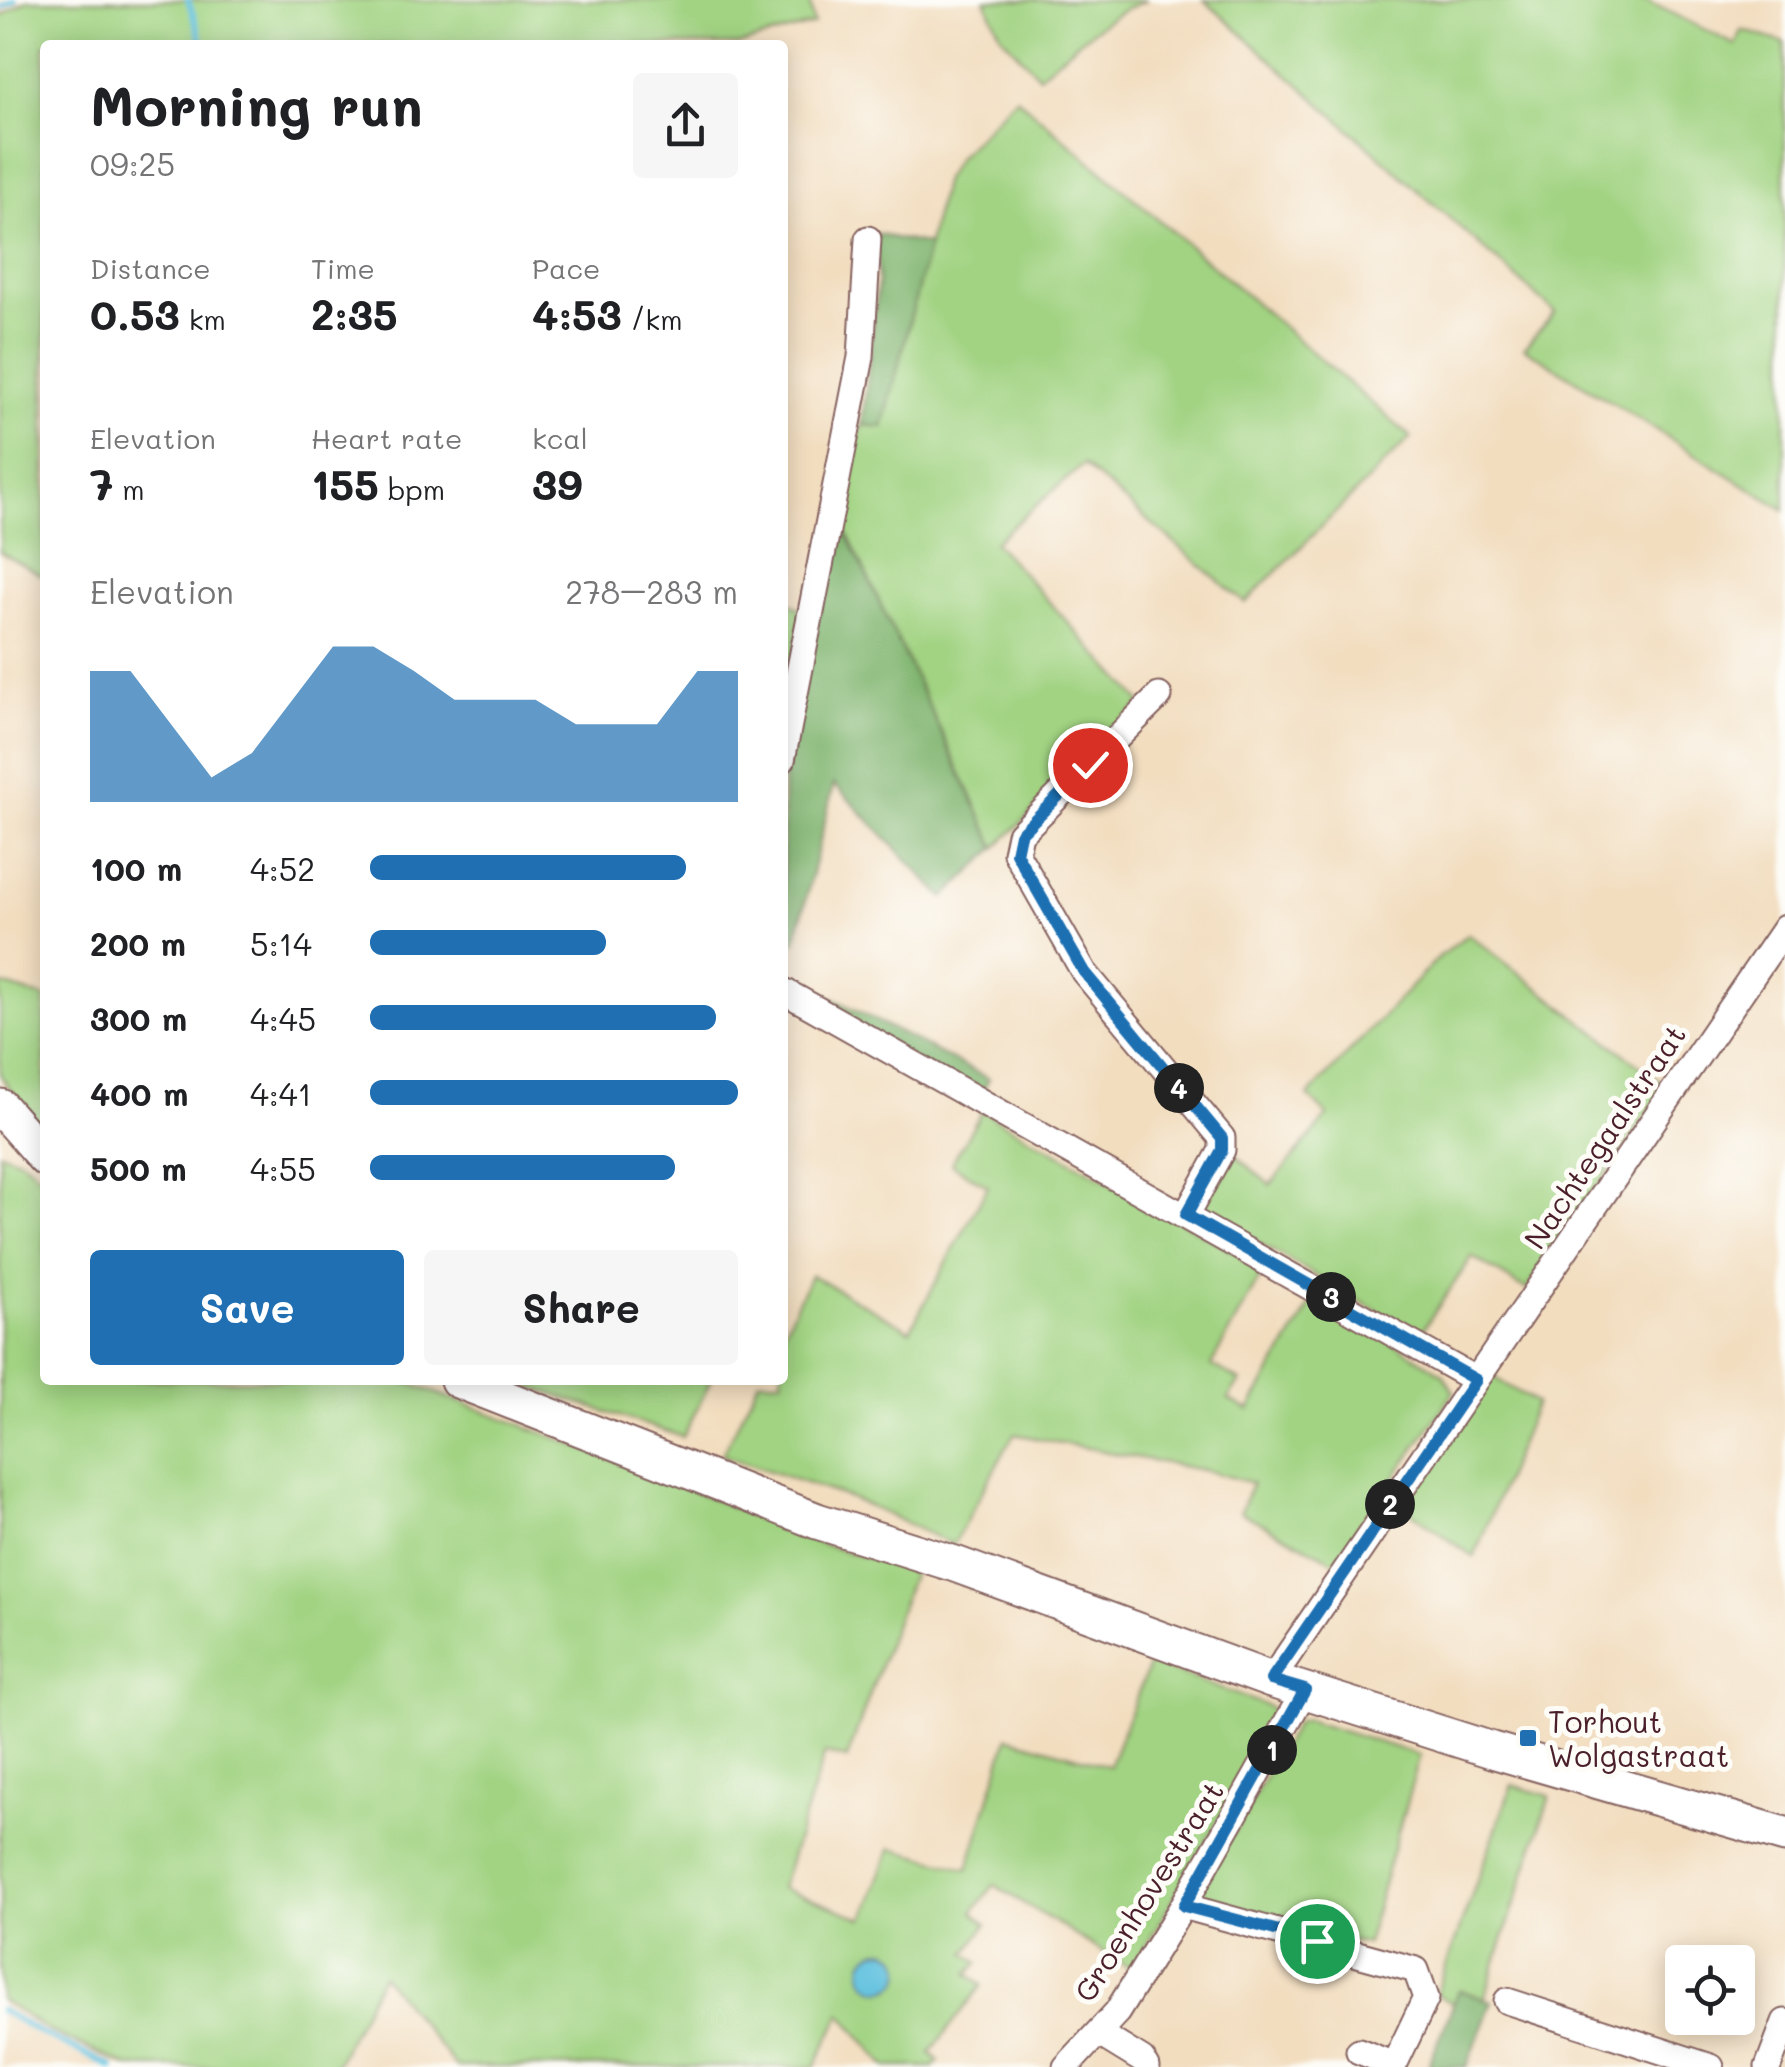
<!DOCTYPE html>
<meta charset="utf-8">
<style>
:root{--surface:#fff;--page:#f6f6f6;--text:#202124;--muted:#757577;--accent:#1f6fb2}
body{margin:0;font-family:Mali,sans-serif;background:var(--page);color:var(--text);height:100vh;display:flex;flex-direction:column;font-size:38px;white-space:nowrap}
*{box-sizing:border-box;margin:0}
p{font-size:32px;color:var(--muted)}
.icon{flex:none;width:55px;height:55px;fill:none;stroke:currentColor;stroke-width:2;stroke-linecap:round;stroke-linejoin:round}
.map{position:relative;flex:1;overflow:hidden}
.panel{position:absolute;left:40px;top:40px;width:748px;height:1345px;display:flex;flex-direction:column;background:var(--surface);border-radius:10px;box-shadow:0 5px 25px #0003}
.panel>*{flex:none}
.fabs{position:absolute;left:1665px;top:1945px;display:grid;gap:20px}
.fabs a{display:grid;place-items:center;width:90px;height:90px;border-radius:10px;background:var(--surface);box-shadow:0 5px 25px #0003;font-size:50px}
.pin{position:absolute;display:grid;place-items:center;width:85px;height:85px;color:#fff;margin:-42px;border:5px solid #fff;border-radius:50%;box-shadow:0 2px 10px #0007}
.km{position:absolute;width:50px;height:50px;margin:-25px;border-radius:50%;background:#222;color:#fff;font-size:28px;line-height:50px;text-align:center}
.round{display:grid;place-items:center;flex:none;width:105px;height:105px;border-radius:10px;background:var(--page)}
.headline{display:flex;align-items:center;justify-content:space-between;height:170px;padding:0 50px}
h1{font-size:55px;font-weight:800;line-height:75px}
.metrics{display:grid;grid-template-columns:repeat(3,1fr);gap:15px;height:170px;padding:10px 50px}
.metrics div{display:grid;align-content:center}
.metrics b{font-size:42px;font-weight:800}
.metrics small{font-size:28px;font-weight:400}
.metrics p{font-size:28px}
.chart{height:280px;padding:20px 50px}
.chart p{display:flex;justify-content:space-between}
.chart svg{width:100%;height:180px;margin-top:10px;fill:var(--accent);opacity:.7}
.action{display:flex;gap:20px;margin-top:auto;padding:20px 50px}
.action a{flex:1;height:115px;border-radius:10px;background:var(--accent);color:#fff;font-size:40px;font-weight:800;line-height:115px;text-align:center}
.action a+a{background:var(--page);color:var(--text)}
ul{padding:0 50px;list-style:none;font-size:32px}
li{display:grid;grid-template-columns:160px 120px 1fr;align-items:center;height:75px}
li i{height:25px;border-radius:12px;background:var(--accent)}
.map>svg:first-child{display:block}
.green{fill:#a1d382;stroke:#767956;stroke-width:2.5}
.forest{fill:#80b570;stroke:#656a4e;stroke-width:2.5}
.water{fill:#61c1df;stroke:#567085;stroke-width:2.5}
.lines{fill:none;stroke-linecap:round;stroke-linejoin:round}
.stream{stroke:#61c1df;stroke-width:6}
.street-casing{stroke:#85625f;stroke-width:29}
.secondary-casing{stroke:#85625f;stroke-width:39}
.street{stroke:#fff;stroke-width:25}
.secondary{stroke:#fff;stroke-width:35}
.route-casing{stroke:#fff;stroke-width:20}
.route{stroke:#1f6fb2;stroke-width:12}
.poi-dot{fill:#1f6fb2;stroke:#fdfcf7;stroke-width:4}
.labels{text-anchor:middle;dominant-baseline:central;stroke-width:10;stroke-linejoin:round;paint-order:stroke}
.street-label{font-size:30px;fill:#4a1f2b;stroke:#fdfcf7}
.poi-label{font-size:30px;fill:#4a1f2b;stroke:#fdfcf7;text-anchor:start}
</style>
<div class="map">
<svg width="1785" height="2067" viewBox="0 0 1785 2067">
<rect width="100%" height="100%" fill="#fdfcf7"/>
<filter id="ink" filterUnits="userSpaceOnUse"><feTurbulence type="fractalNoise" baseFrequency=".01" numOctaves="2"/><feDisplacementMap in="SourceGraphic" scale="20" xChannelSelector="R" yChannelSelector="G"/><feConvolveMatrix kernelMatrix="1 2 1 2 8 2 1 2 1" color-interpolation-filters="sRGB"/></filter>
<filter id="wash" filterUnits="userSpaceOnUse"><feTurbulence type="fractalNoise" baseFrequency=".0048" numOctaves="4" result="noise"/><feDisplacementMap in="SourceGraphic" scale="40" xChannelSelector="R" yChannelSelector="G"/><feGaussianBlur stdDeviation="2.25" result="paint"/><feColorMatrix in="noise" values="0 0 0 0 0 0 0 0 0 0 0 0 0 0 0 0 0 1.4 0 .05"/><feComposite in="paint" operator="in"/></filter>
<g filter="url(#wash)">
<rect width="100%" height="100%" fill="#f2ddbf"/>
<!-- green -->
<path class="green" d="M27 0H809L814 24 738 45H45V577L0 552V17Z
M985 0H1147C1105 15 1072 47 1039 76L1001 35Z
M1204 0H1645L1736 45 1742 30 1785 43V510L1524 348 1555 312Z
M1016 97 1411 437 1245 603 1083 465 994 542 1142 703 996 848 848 536 837 524 862 425 883 427 944 179 958 157Z
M783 599 803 611 783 705Z
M1468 934 1666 1086 1527 1290 1472 1257 1419 1335 1202 1210 1230 1150 1270 1185 1328 1116 1308 1096 1439 957Z
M0 984 45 998V1131L27 1113 0 1075Z
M982 1111 1265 1268 1211 1365 1240 1381 1228 1399 1249 1410 1317 1294 1443 1374 1454 1392 1336 1562 1240 1512 1252 1483 1212 1472 1014 1434 953 1545 853 1499 722 1455 759 1380H782L783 1332 811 1275 910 1330 988 1186 951 1164Z
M0 1152 22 1160 45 1180V1380H401L648 1472 822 1544 913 1572 847 1759 825 1753 781 1888 864 1919 891 1848 968 1869 1008 1737 1109 1766 1150 1663 1268 1706 1276 1713 1271 1729 1132 1970 994 1885 973 1912 987 1924 966 1953 979 1963 968 1974 982 1985 930 2053 939 2061 933 2067H887L841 2014 815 2067H456L382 1975 334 2067H128L51 2032 0 2000Z
M1488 1374 1536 1403 1474 1557 1401 1505Z
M509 1380H711L683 1437Z
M1306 1720 1420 1755 1366 1944 1200 1904 1199 1892 1297 1722Z
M1512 1785 1550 1796 1484 1999 1460 1990 1454 2004 1436 1994Z"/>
<!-- forest -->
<path class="forest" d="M876 234 929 245 883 427 862 425 878 282Z
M837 524 848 536 996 848 944 898 834 784 795 943 783 939V781Z
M782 972 989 1079 980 1097 783 989Z
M1459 1990 1492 2001 1467 2067H1428Z"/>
<!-- water -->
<path class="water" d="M862 1970a20 20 0 1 1 40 0a20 20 0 1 1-40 0Z"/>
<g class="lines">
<!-- stream -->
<path class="stream" d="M188 0 203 45
M0 8 15 0
M0 2010 42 2034 112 2067"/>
</g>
</g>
<g filter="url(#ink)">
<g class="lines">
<!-- street casing -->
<g class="street-casing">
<path id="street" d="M1159 696 1020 834 1016 853 1084 972 1222 1138V1150L1186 1215
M782 760 861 357 868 239
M782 990 1476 1380
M1271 1680 1785 928
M1183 1906 1416 1970 1426 1998 1394 2065 1359 2051
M1507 2001 1711 2067
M1098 2033 1142 2060 1147 2067
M1066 2067 1117 2012 1183 1906 1305 1690
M1768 2067 1785 2022"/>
</g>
<!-- secondary casing -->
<g class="secondary-casing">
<path id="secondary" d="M0 1107 45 1158
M458 1380 817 1521 955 1564 1271 1680 1492 1750 1785 1835"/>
</g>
<!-- street -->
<use href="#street" class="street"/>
<!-- secondary -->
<use href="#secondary" class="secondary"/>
</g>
</g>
<g class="lines" filter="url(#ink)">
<!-- route casing -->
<g class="route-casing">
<path id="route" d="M1090 765 1020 834 1016 853 1084 972 1222 1138V1150L1186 1215 1476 1380 1271 1680 1305 1690 1184 1906 1317 1941"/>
</g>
<!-- route -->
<use href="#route" class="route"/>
</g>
<!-- markers -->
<rect class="poi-dot" x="1518" y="1728" width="20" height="20" rx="5"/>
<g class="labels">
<!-- street labels -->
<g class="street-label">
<text transform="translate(1604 1136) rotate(-56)">Nachtegaalstraat</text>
<text transform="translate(1148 1891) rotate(-58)">Groenhovestraat</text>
</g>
<!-- poi labels -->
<g class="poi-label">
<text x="1548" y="1721">Torhout<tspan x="1548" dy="34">Wolgastraat</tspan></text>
</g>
</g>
</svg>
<div class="fabs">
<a><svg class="icon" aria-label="locate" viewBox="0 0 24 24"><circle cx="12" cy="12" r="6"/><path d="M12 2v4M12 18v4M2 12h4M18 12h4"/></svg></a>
</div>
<div class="pin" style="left:1317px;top:1941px;background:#1e9e55"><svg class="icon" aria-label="arrive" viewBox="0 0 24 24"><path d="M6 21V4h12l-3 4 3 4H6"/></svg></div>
<div class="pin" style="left:1090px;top:765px;background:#d93025"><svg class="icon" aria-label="check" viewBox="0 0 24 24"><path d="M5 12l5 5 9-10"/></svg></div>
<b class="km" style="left:1272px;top:1750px">1</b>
<b class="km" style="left:1390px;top:1504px">2</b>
<b class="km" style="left:1331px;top:1297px">3</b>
<b class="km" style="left:1179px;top:1088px">4</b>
<section class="panel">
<div class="headline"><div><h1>Morning run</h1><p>09:25</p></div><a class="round"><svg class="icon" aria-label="share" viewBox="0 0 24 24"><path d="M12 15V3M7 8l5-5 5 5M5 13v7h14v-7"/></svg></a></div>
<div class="metrics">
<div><p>Distance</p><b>0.53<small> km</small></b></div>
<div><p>Time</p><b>2:35</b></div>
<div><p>Pace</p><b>4:53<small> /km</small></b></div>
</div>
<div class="metrics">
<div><p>Elevation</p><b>7<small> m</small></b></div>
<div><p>Heart rate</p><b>155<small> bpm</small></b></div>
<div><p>kcal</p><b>39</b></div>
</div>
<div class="chart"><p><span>Elevation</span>278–283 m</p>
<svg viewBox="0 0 160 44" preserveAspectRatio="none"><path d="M0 44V12L10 12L20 25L30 38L40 32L50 19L60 6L70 6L80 12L90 19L100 19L110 19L120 25L130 25L140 25L150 12L160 12V44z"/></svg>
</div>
<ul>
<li><b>100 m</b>4:52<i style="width:86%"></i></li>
<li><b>200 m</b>5:14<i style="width:64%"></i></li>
<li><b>300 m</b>4:45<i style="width:94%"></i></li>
<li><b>400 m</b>4:41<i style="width:100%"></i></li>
<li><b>500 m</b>4:55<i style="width:83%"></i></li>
</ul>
<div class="action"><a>Save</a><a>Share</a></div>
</section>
</div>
